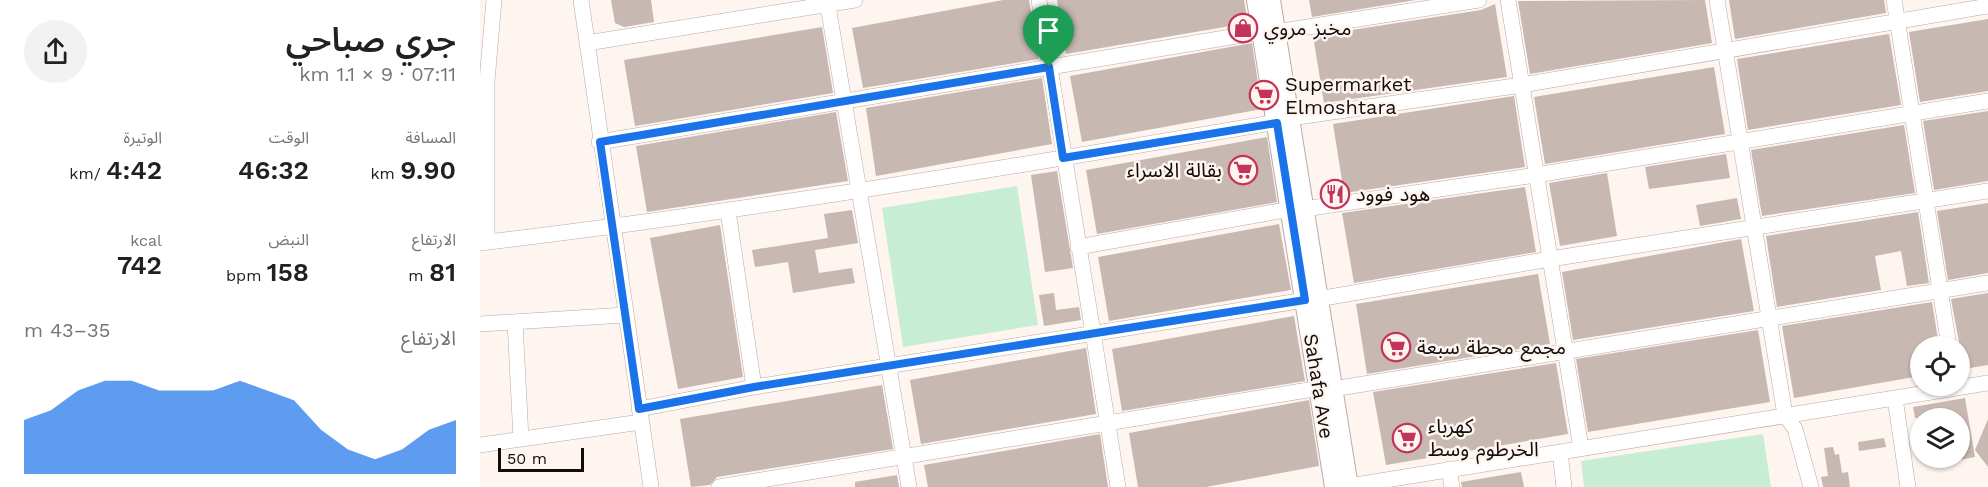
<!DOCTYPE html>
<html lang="ar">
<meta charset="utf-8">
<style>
:root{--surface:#fff;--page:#f2f2f2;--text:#202124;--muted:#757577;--accent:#1a73e8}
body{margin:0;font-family:"Work Sans","Noto Sans Arabic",sans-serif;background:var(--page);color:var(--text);direction:rtl;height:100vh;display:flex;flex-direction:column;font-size:22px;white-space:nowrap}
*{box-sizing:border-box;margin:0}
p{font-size:20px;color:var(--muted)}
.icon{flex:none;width:33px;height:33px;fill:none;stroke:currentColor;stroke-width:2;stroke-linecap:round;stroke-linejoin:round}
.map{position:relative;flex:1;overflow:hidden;direction:ltr}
.details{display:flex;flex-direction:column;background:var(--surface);width:480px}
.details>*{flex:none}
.tools{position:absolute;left:1430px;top:336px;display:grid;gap:12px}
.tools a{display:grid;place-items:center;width:60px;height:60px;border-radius:50%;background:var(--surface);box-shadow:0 2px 4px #0004;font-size:30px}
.scale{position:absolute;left:18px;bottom:15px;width:86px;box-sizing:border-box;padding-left:6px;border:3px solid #120d0b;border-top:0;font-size:16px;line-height:21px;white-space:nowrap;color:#120d0b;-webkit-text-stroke:4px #fef5f1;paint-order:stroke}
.pin{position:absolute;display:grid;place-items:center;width:51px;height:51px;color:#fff;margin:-62px -26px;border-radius:50% 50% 50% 0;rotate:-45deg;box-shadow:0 0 6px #0007}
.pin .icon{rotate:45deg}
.round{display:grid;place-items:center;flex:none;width:63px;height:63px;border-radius:32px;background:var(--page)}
.summary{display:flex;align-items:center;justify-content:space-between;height:102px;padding:0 24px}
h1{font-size:33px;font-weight:600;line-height:45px}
.metrics{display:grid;grid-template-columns:repeat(3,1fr);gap:9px;height:102px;padding:6px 24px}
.metrics div{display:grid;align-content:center}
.metrics b{font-size:26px;font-weight:600}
.metrics small{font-size:16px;font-weight:400}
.metrics p{font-size:16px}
.chart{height:168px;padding:12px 24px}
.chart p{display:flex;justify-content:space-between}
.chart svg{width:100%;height:108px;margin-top:6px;fill:var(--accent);opacity:.7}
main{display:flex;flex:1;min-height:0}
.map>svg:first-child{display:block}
.green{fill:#c7eed4}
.building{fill:#c7b8b2}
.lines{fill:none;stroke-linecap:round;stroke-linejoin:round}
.minor-casing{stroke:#b9aaa5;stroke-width:16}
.major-casing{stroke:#b9aaa5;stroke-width:20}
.minor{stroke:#fff;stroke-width:15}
.major{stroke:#fff;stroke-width:18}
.route-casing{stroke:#fff;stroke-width:12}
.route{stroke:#1a73e8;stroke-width:8}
.labels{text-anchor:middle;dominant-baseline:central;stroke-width:5;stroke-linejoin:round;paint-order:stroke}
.poi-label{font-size:20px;fill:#120d0b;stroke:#fef5f1;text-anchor:start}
.street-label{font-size:20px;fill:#120d0b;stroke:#fef5f1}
</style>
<main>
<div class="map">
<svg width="1508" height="487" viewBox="0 0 1508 487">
<rect width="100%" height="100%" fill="#fef5f1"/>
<!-- green -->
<path class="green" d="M537 186 558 325 423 347 402 208Z
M1283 434 1291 487H1104L1101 461Z"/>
<!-- building -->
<path class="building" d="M131 0H171L174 22 144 27 135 23Z
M523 0H549L559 59 383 88 372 28Z
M577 0H764L768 23 586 54Z
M829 0H936L832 17Z
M1225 0 1232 43 1050 74 1038 1Z
M1249 0H1404L1406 13 1255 39Z
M1015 4 1027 77 844 103 833 36 1001 10Z
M1508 19V91L1440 102 1429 32Z
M342 27 353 93 155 126 144 60Z
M1409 34 1421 105 1268 130 1257 59Z
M772 43 782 109 602 142 590 76Z
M1234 67 1245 134 1065 164 1054 97Z
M562 78 572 144 396 176 386 108Z
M1034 96 1045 167 864 193 853 124Z
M1508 111V181L1454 190 1443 121Z
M356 112 368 181 167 212 156 146Z
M1424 125 1435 193 1282 216 1271 150Z
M787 137 797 202 617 234 606 170Z
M1246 154 1250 178 1169 189 1165 167Z
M577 171 593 268 565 272 551 175Z
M1127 173 1137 236 1080 246 1069 183Z
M1045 187 1056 252 874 283 862 213Z
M1257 198 1261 219 1220 226 1216 205Z
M1508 203V273L1468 280 1457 211Z
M372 210 378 243 335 250 339 273 372 268 375 283 313 293 308 262 275 267 272 250 348 238 344 214Z
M1438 212 1449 283 1427 286 1421 251 1395 256 1401 290 1297 307 1286 236Z
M799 224 811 290 629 321 618 257Z
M240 225 263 377 198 389 170 238Z
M1261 239 1274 311 1093 340 1082 272Z
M1058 274 1070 344 887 374 876 304Z
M574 293 576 310 599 307 601 320 564 326 559 295Z
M1508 293V365L1484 369 1471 299Z
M1452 302 1459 346H1440V376L1314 398 1302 326Z
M814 316 825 381 642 411 632 349Z
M1278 330 1290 402 1108 432 1096 359Z
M606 348 616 414 441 444 430 380Z
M1076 363 1088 434 906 465 893 392Z
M402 385 413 449 237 477 230 485 211 487 200 419Z
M1485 398 1495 457 1479 460V418H1435L1433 407Z
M829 400 839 466 726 487H658L649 433Z
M1508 419V467L1495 450Z
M620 434 628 487H448L444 465Z
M1404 438 1406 447 1379 451 1378 442Z
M1353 447 1355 455 1359 454 1362 473 1368 472 1370 487H1343L1341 477 1348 476 1344 448Z
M1041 472 1044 487H982L981 482Z
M417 475 419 487H375V482Z"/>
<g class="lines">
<!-- minor casing -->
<g class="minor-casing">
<path id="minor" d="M101 0 171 487
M347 0 429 487
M559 0 638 487
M1028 0 1101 448
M1237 0 1305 415 1315 429 1331 487
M1414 0 1469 346
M796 32 999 0
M107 43 375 0
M810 118 1042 85 1508 6
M119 142 781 32
M824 209 1056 175 1508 101
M248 211 274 387
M7 242V81L14 0
M0 243C267 211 532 167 797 122
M598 247 811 209
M838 299 1070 259 1508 191
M35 322 41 439
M0 324 145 315
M853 389 1508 283
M1415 398 1428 487
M159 409 274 387 825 300
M0 445 161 422
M1080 452 1084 487
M969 469 972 487
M869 486 1508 383
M239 487 840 388"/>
</g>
<!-- major casing -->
<g class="major-casing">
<path id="major" d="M776 0 854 487
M791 0 869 487"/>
</g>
<!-- minor -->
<use href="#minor" class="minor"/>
<!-- major -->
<use href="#major" class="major"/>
</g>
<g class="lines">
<!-- route casing -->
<g class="route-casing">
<path id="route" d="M569 67 583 158 797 123 825 300 274 387 159 409 120 142Z"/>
</g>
<!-- route -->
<use href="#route" class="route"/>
</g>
<!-- icons -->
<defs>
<g id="shop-ring" transform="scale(1.5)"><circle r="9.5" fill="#fef5f1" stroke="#c3345a" stroke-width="1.5"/><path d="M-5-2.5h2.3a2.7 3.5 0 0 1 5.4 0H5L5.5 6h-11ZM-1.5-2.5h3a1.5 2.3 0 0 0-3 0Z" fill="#c3345a"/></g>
<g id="supermarket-ring" transform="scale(1.5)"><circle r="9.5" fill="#fef5f1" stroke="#c3345a" stroke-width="1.5"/><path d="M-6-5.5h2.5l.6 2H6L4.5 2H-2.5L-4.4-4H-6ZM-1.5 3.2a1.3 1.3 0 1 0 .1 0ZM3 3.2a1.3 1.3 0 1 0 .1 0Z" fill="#c3345a"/></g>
<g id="restaurant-ring" transform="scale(1.5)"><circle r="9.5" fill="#fef5f1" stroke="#c3345a" stroke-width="1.5"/><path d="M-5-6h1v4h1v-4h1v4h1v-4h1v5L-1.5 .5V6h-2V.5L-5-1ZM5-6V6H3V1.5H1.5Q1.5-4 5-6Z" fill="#c3345a"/></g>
</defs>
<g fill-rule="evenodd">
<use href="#shop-ring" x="763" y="28"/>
<use href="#supermarket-ring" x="784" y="95"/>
<use href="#supermarket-ring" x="763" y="170"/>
<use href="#restaurant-ring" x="855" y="194"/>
<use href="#supermarket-ring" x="916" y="347"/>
<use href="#supermarket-ring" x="927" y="438"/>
</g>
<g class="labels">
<!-- poi labels -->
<g class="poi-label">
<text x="784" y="28">مخبز مروي</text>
<text x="805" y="84">Supermarket<tspan x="805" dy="23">Elmoshtara</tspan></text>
<text x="742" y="170" text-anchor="end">بقالة الاسراء</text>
<text x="876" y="194">هود فوود</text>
<text x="937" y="347">مجمع محطة سبعة</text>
<text x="948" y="426">كهرباء<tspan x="948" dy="23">الخرطوم وسط</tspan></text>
</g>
<!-- street labels -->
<g class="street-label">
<text transform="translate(839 386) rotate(81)">Sahafa Ave</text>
</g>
</g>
</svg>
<div class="tools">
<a><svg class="icon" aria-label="locate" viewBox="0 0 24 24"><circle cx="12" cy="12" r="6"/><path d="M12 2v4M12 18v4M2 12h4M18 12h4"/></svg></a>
<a><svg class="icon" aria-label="layers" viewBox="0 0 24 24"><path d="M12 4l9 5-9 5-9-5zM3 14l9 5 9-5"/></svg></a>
</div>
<div class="scale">50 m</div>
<div class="pin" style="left:569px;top:67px;background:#1e9e55"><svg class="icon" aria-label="arrive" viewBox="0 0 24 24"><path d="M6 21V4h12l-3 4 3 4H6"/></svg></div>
</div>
<section class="details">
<div class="summary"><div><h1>جري صباحي</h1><p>07:11 · 9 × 1.1 km</p></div><a class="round"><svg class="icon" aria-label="share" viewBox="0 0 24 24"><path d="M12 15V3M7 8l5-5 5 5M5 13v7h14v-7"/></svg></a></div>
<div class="metrics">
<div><p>المسافة</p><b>9.90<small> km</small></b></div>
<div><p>الوقت</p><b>46:32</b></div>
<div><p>الوتيرة</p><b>4:42<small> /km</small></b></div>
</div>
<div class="metrics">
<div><p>الارتفاع</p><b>81<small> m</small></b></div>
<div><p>النبض</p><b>158<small> bpm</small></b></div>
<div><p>kcal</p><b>742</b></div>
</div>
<div class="chart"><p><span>الارتفاع</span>35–43 m</p>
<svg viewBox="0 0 160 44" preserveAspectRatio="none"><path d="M0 44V22L10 18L20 10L30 6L40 6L50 10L60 10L70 10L80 6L90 10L100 14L110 26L120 34L130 38L140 34L150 26L160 22V44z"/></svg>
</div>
</section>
</main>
